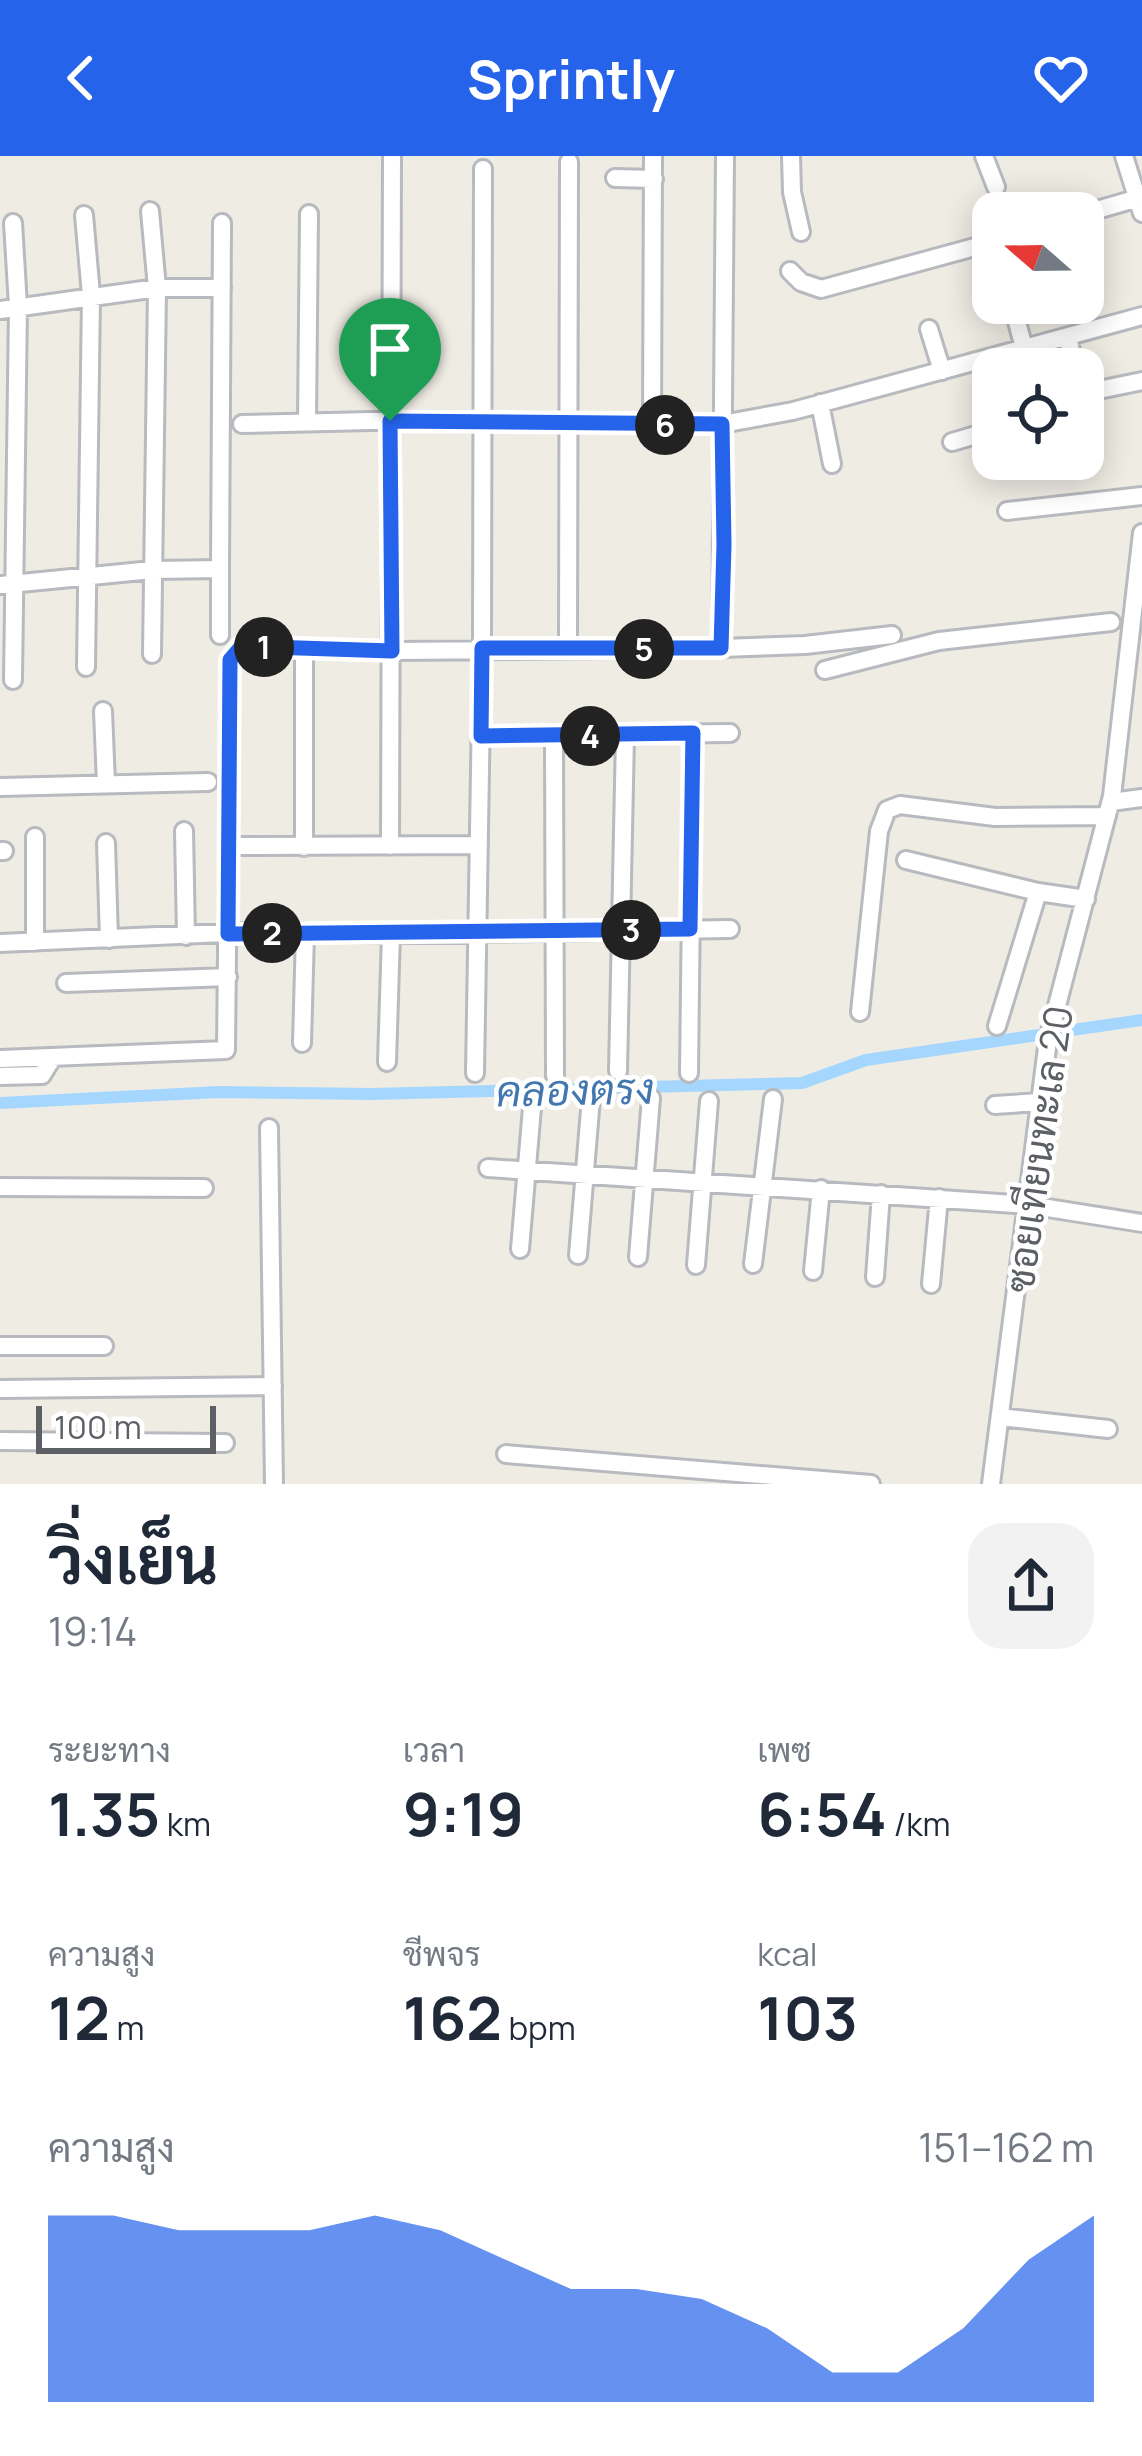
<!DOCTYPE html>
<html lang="th">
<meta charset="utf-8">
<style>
:root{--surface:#fff;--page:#f2f2f3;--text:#1f2937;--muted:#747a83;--accent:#2563eb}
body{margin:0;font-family:Manrope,Sarabun,sans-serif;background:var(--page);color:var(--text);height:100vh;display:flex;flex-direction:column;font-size:45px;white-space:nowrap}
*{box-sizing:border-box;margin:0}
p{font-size:39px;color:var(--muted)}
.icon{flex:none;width:66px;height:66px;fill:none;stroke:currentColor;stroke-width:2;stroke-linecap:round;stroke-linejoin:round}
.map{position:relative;height:1328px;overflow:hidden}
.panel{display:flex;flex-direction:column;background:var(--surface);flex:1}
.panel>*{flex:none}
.needle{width:78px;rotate:290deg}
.buttons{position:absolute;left:972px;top:36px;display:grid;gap:24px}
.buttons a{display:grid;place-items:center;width:132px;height:132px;border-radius:24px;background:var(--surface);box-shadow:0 6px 30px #0003;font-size:60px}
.scale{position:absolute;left:36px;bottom:30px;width:180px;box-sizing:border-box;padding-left:12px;border:6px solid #5c6065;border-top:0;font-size:33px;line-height:42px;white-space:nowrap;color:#5c6065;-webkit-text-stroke:9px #fff;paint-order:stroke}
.pin{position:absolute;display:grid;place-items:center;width:102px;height:102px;color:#fff;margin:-123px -51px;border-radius:50% 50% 50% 0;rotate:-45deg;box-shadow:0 0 12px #0007}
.pin .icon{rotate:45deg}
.km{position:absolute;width:60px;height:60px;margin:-30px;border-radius:50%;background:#222;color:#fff;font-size:33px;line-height:60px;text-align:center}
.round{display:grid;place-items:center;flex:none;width:126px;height:126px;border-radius:36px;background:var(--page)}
.overview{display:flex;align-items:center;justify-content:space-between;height:204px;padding:0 48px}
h1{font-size:66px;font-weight:700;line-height:90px}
.figures{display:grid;grid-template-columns:repeat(3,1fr);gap:18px;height:204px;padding:12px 48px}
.figures div{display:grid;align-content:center}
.figures b{font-size:60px;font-weight:700}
.figures small{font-size:33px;font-weight:400}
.figures p{font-size:33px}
.chart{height:336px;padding:24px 48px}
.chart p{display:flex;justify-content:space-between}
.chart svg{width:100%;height:216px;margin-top:12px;fill:var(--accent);opacity:.7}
header{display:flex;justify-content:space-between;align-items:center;height:156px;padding:0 48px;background:var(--accent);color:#fff;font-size:54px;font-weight:700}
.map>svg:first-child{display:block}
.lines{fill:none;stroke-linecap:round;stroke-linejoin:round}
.canal{stroke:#a5d7fe;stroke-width:12}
.minor-casing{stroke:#b7babe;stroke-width:22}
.minor{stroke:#fff;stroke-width:16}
.route-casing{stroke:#fff;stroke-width:24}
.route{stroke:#2563eb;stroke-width:15}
.labels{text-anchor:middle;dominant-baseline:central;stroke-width:9;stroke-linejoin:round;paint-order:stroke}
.street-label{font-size:39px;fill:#5c6065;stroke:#fff}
.water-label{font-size:42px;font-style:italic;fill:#4277b0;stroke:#fff}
</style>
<header><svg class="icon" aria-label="back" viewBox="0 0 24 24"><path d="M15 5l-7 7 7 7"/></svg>Sprintly<svg class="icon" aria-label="heart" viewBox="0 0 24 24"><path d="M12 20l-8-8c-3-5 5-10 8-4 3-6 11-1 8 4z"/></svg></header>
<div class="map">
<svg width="1142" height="1328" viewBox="0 0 1142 1328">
<rect width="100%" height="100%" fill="#efece4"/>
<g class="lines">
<!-- canal -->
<path class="canal" d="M0 947 219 936 371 938 802 927 866 904 1142 864"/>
<!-- minor casing -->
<g class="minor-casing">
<path id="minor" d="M791 0 792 36 801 76
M984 0 996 31
M1124 0 1142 57
M615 22 654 23
M150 55 157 132 152 498
M1083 58 1142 41
M84 59 91 139 86 511
M790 115 801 126 821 133 993 86
M1012 147 1024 192
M0 154 157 132H222
M929 173 942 215
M1068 181 1075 213
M1089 236 1142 225
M820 247 832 308
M307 266 309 58
M242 268 414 264 722 268 793 255 1142 160
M652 269 653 0
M952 286 993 274
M1007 355 1142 340
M0 429 152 414 220 413 222 67
M220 479V413
M568 491 569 6
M721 492 805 489 892 479
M825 514 939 485 1111 466
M13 524 18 150 13 67
M103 555 106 628
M481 580 730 577
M554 580 555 920
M0 631 208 626
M1111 646 1142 642
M184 675 186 780
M106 687 109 783
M229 690 479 689
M390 690 392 0
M304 691V493
M0 695H4
M906 704 1038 736 1086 743
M35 786V681
M0 787 246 776 405 778 730 773
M66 827 228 821
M860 856 879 675 887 654 900 649 995 661 1107 660
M997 870 1038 736
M302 887 305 777
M0 903 226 894 230 504 242 490 392 495 721 492 725 0
M387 906 391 778
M618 915 625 580
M475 917 482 492 483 13
M689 917 693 577
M0 920 42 919 53 901
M995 949 1040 946
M269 972 274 1328
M488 1012 1029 1049 1142 1067
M0 1031 204 1032
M520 1093 533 940
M578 1099 591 942
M638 1101 651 942
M753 1108 773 943
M696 1109 709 945
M813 1115 821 1033
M875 1121 881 1038
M931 1128 939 1042
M0 1190H104
M0 1233 273 1230
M1000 1261 1108 1273
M0 1285 225 1287
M506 1298 871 1328
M991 1328 1048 884 1112 640 1142 377"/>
</g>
<!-- minor -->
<use href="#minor" class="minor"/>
</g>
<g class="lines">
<!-- route casing -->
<g class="route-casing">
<path id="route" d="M390 265 722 268 724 389 721 492H482L481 580 693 577 690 773 228 778 230 504 242 490 392 495Z"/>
</g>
<!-- route -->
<use href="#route" class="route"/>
</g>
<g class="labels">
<!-- street labels -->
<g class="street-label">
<text transform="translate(1038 993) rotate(-82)">ซอยเทียนทะเล 20</text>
</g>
<!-- water labels -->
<g class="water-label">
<text transform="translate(575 933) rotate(-1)">คลองตรง</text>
</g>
</g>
</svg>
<div class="buttons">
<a><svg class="needle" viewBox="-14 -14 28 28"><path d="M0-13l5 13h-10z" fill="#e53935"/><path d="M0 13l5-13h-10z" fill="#747a83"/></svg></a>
<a><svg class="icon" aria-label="locate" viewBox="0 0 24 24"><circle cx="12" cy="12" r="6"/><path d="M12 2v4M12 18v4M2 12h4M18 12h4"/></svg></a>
</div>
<div class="scale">100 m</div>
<div class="pin" style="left:390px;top:265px;background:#1e9e55"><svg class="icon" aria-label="arrive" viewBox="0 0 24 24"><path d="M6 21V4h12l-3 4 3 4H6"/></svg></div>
<b class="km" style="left:264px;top:491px">1</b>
<b class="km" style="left:272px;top:777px">2</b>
<b class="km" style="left:631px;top:774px">3</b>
<b class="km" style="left:590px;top:580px">4</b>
<b class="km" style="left:644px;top:493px">5</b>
<b class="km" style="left:665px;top:269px">6</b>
</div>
<section class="panel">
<div class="overview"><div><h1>วิ่งเย็น</h1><p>19:14</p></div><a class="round"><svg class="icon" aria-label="share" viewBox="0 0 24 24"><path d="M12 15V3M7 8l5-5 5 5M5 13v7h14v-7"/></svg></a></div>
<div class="figures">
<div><p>ระยะทาง</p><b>1.35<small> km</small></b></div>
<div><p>เวลา</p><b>9:19</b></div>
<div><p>เพซ</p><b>6:54<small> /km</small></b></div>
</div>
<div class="figures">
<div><p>ความสูง</p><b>12<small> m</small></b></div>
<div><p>ชีพจร</p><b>162<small> bpm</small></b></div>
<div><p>kcal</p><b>103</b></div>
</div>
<div class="chart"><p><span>ความสูง</span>151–162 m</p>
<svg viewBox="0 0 160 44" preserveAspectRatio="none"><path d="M0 44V6L10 6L20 9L30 9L40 9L50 6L60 9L70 15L80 21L90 21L100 23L110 29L120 38L130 38L140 29L150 15L160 6V44z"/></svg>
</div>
</section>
